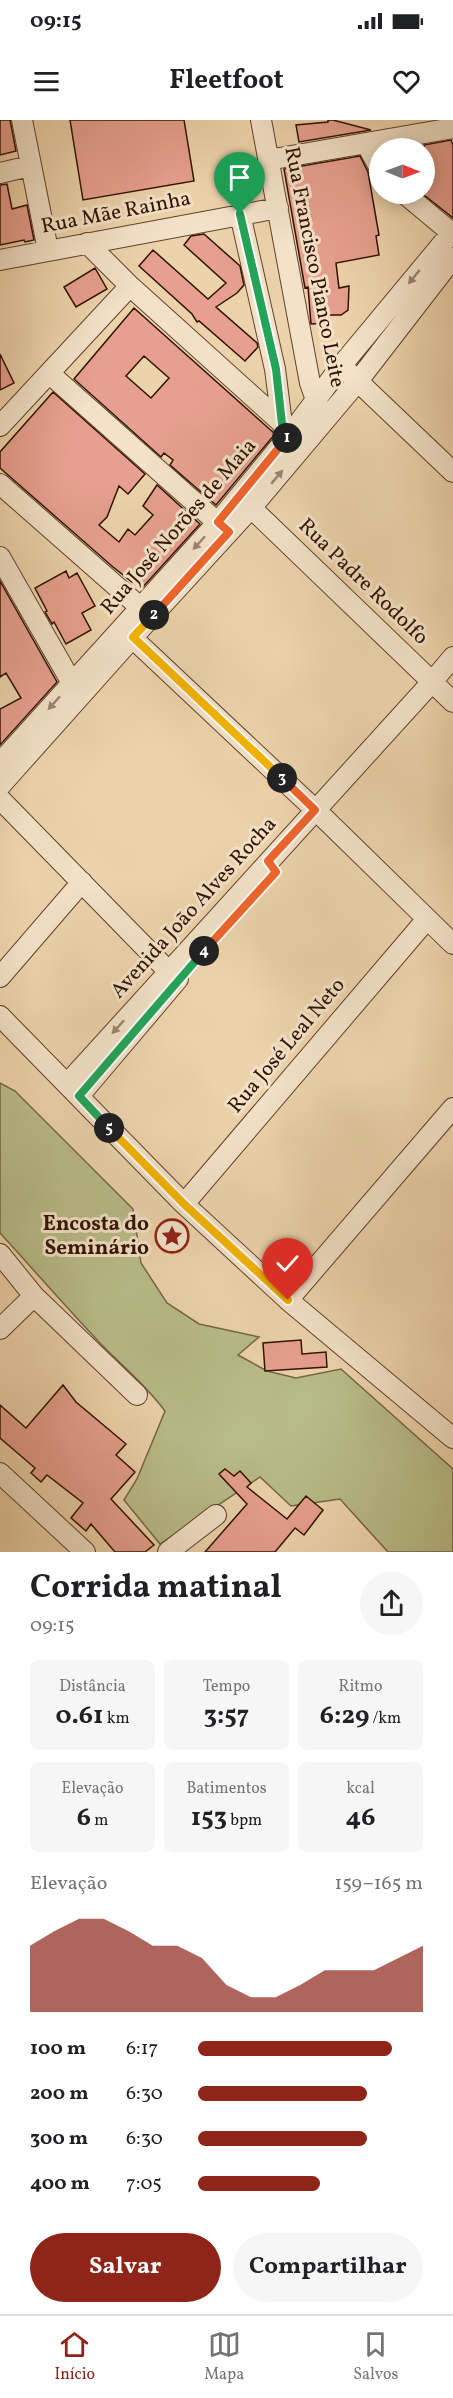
<!DOCTYPE html>
<html lang="pt">
<meta charset="utf-8">
<style>
:root{--surface:#fff;--page:#f6f6f6;--text:#202124;--muted:#757577;--line:#e0e0e0;--accent:#8f2418}
body{margin:0;font-family:Vollkorn,serif;background:var(--page);color:var(--text);height:100vh;display:flex;flex-direction:column;font-size:22px;white-space:nowrap}
*{box-sizing:border-box;margin:0}
p{font-size:20px;color:var(--muted)}
.icon{flex:none;width:33px;height:33px;fill:none;stroke:currentColor;stroke-width:2;stroke-linecap:round;stroke-linejoin:round}
.map{position:relative;height:1432px;overflow:hidden}
.side{display:flex;flex-direction:column;background:var(--surface);flex:1}
.side>*{flex:none}
.needle{width:39px;rotate:91deg}
.fabs{position:absolute;left:369px;top:18px;display:grid;gap:12px}
.fabs a{display:grid;place-items:center;width:66px;height:66px;border-radius:50%;background:var(--surface);box-shadow:0 3px 15px #0003;font-size:30px}
.pin{position:absolute;display:grid;place-items:center;width:51px;height:51px;color:#fff;margin:-62px -26px;border-radius:50% 50% 50% 0;rotate:-45deg;box-shadow:0 0 6px #0007}
.pin .icon{rotate:45deg}
.km{position:absolute;width:30px;height:30px;margin:-15px;border-radius:50%;background:#222;color:#fff;font-size:16px;line-height:30px;text-align:center}
.round{display:grid;place-items:center;flex:none;width:63px;height:63px;border-radius:32px;background:var(--page)}
.headline{display:flex;align-items:center;justify-content:space-between;height:102px;padding:0 30px}
h1{font-size:33px;font-weight:700;line-height:45px}
.stats{display:grid;grid-template-columns:repeat(3,1fr);gap:9px;height:102px;padding:6px 30px}
.stats div{display:grid;align-content:center;border-radius:9px;background:var(--page);text-align:center}
.stats b{font-size:26px;font-weight:700}
.stats small{font-size:16px;font-weight:400}
.stats p{font-size:16px}
.chart{height:168px;padding:12px 30px}
.chart p{display:flex;justify-content:space-between}
.chart svg{width:100%;height:108px;margin-top:6px;fill:var(--accent);opacity:.7}
.button{display:flex;gap:12px;margin-top:auto;padding:12px 30px}
.button a{flex:1;height:69px;border-radius:36px;background:var(--accent);color:#fff;font-size:24px;font-weight:700;line-height:69px;text-align:center}
.button a+a{background:var(--page);color:var(--text)}
ul{padding:0 30px;list-style:none;font-size:20px}
li{display:grid;grid-template-columns:96px 72px 1fr;align-items:center;height:45px}
li i{height:15px;border-radius:8px;background:var(--accent)}
.status{display:flex;justify-content:space-between;align-items:center;height:42px;padding:0 30px;background:var(--surface);direction:ltr}
.status svg{height:16px;fill:currentColor}
header{display:flex;justify-content:space-between;align-items:center;height:78px;padding:0 30px;background:var(--surface);font-size:27px;font-weight:700}
.menu{display:flex;justify-content:space-around;align-items:center;height:84px;border-top:2px solid var(--line);background:var(--surface);font-size:16px;color:var(--muted)}
.menu a{display:grid;justify-items:center;gap:3px}
.menu .selected{color:var(--accent)}
.map>svg:first-child{display:block}
.green{fill:#b8bc89;stroke:#746744;stroke-width:1.5}
.building{fill:#e7a08f;stroke:#301200;stroke-width:1.5;fill-rule:evenodd}
.lines{fill:none;stroke-linecap:round;stroke-linejoin:round}
.street-casing{stroke:#5f422b;stroke-width:22}
.street{stroke:#f3e2c8;stroke-width:20}
.oneway{fill:#9b846e}
.split-1-casing{stroke:#fff;stroke-width:12}
.split-2-casing{stroke:#fff;stroke-width:12}
.split-3-casing{stroke:#fff;stroke-width:12}
.split-4-casing{stroke:#fff;stroke-width:12}
.split-5-casing{stroke:#fff;stroke-width:12}
.split-6-casing{stroke:#fff;stroke-width:12}
.split-1{stroke:#22a559;stroke-width:8}
.split-2{stroke:#f0652b;stroke-width:8}
.split-3{stroke:#f5b400;stroke-width:8}
.split-4{stroke:#f0652b;stroke-width:8}
.split-5{stroke:#22a559;stroke-width:8}
.split-6{stroke:#f5b400;stroke-width:8}
.labels{text-anchor:middle;dominant-baseline:central;stroke-width:6;stroke-linejoin:round;paint-order:stroke}
.street-label{font-size:21px;fill:#301200;stroke:#f3e2c8}
.poi-label{font-size:21px;font-weight:bold;fill:#301200;stroke:#f3e2c8;text-anchor:end}
</style>
<div class="status"><b>09:15</b><svg viewBox="0 0 49 12"><path d="M0 12V9h3v3zM5 12V6h3v6zM10 12V3h3v9zM15 12V0h3v12zM26 1h20v11H26zM47 4h2v5h-2z"/></svg></div>
<header><svg class="icon" aria-label="menu" viewBox="0 0 24 24"><path d="M4 6h16M4 12h16M4 18h16"/></svg>Fleetfoot<svg class="icon" aria-label="heart" viewBox="0 0 24 24"><path d="M12 20l-8-8c-3-5 5-10 8-4 3-6 11-1 8 4z"/></svg></header>
<div class="map">
<svg width="453" height="1432" viewBox="0 0 453 1432">
<rect width="100%" height="100%" fill="#edd3ab"/>
<filter id="stains"><feTurbulence type="fractalNoise" baseFrequency=".00333" numOctaves="4"/><feColorMatrix values="0 0 0 0 .2 0 0 0 0 .09 0 0 0 0 .02 0 0 0 .5 -.17"/></filter>
<radialGradient id="worn" r=".72"><stop offset=".6" stop-color="#630" stop-opacity="0"/><stop offset="1" stop-color="#630" stop-opacity=".3"/></radialGradient>
<!-- green -->
<path class="green" d="M0 963 15 971 133 1089 141 1143 167 1183 199 1204 259 1217 238 1235 267 1251 296 1258 341 1249 453 1349V1432H388L340 1379 291 1386 260 1357 160 1424 124 1380 137 1359 165 1291C146 1265 121 1245 99 1222 65 1186 33 1149 0 1113Z"/>
<!-- building -->
<path class="building" d="M0 0H10L16 31 0 35Z
M70 0H184L194 61 83 80Z
M328 0H333L371 10 299 22 296 5 328 2Z
M451 20 453 25V98L424 75V25Z
M360 36 368 52 379 115 376 116 379 135 336 143 339 168 349 166 348 190 341 195H328V203L311 204 308 167 305 168 284 49Z
M7 64 12 89 27 85 34 120 25 122 24 120 0 125V65Z
M204 114 240 146 244 165 237 173 216 187 257 223 258 227 245 241 199 201 197 202 192 194 139 146 153 130 208 179 226 163 184 125 191 116Z
M95 148 107 169 76 187 64 167Z
M134 188 275 314 216 385 170 345 173 340 164 333 161 337 74 259ZM144 236 169 258 151 278 126 256Z
M0 234 14 263 0 270Z
M53 272 145 354 128 374 119 366 107 397 99 405 119 422 128 409 135 415 153 395 143 386 157 365 200 404 142 468 133 460 132 462 113 447 0 348V332Z
M66 451 69 458 77 453 95 486 82 493 91 510 66 524 54 502 52 504 45 492 47 491 35 468Z
M0 461 57 562 0 625V589L21 578 6 553 0 557Z
M301 1220 302 1234 326 1232 327 1247 265 1251 263 1223Z
M63 1265 76 1282 126 1324 116 1335 135 1352 111 1379 154 1425 145 1432H115L91 1404 86 1411 71 1398 83 1383 47 1355 41 1362 31 1353 35 1348 0 1318V1285L26 1308Z
M225 1349 234 1356 240 1351 251 1363 247 1367 287 1399 306 1376 323 1390 304 1415 295 1408 275 1432H205L247 1384 219 1354Z"/>
<g class="lines">
<!-- street casing -->
<g class="street-casing">
<path id="street" d="M22 0 48 130
M261 0 310 263 319 288
M366 23 380 49
M268 40 453 8
M0 53 30 46
M405 74 453 114
M240 94 275 249 282 304
M87 123 130 166 292 312
M0 140 278 88
M348 252 453 352
M50 254 227 411
M0 306 130 166
M0 364 149 495
M243 380 453 582
M0 437 72 563
M124 510 325 699 453 824
M0 643 218 402 292 312 341 246 453 111
M0 666 133 517 251 388 358 261 453 138
M0 679 177 860
M0 857 82 762
M0 896 184 1084 288 1180 453 1318
M67 964 432 562 453 537
M79 976 178 859
M184 1084 427 799
M0 1134 34 1176 137 1275
M288 1180 453 988
M0 1209 34 1176
M0 1353 85 1432
M168 1432 216 1395"/>
</g>
<!-- street -->
<use href="#street" class="street"/>
</g>
<!-- one-way arrows -->
<defs><path id="oneway-solid" d="M-6-.8H1V-3.2L6.5 0L1 3.2V.8H-6Z" transform="scale(1.5)"/></defs>
<g class="oneway">
<use href="#oneway-solid" transform="translate(414 157) rotate(129)"/>
<use href="#oneway-solid" transform="translate(277 357) rotate(-50)"/>
<use href="#oneway-solid" transform="translate(199 423) rotate(132)"/>
<use href="#oneway-solid" transform="translate(54 583) rotate(132)"/>
<use href="#oneway-solid" transform="translate(118 907) rotate(132)"/>
</g>
<g class="lines">
<!-- split-1 casing -->
<g class="split-1-casing">
<path id="split-1" d="M240 94 276 249 282 304 292 312 287 318"/>
</g>
<!-- split-2 casing -->
<g class="split-2-casing">
<path id="split-2" d="M154 495 229 412 218 402 287 318"/>
</g>
<!-- split-3 casing -->
<g class="split-3-casing">
<path id="split-3" d="M154 495 133 517 282 658"/>
</g>
<!-- split-4 casing -->
<g class="split-4-casing">
<path id="split-4" d="M204 831 276 752 268 741 315 690 282 658"/>
</g>
<!-- split-5 casing -->
<g class="split-5-casing">
<path id="split-5" d="M109 1008 79 976 204 831"/>
</g>
<!-- split-6 casing -->
<g class="split-6-casing">
<path id="split-6" d="M109 1008 184 1084 288 1180"/>
</g>
<!-- split-1 -->
<use href="#split-1" class="split-1"/>
<!-- split-2 -->
<use href="#split-2" class="split-2"/>
<!-- split-3 -->
<use href="#split-3" class="split-3"/>
<!-- split-4 -->
<use href="#split-4" class="split-4"/>
<!-- split-5 -->
<use href="#split-5" class="split-5"/>
<!-- split-6 -->
<use href="#split-6" class="split-6"/>
</g>
<!-- icons -->
<defs>
<g id="sight-ring" transform="scale(1.725)"><circle r="9.5" fill="#f3e2c8" stroke="#8f2418" stroke-width="1.5"/><path d="M0-6L1.8-2.2L6-1.7L2.9 1.2L3.7 5.4L0 3.3L-3.7 5.4L-2.9 1.2L-6-1.7L-1.8-2.2Z" fill="#8f2418"/></g>
</defs>
<g fill-rule="evenodd">
<use href="#sight-ring" x="172" y="1116"/>
</g>
<g class="labels">
<!-- street labels -->
<g class="street-label">
<text transform="translate(116 93) rotate(-11)">Rua Mãe Rainha</text>
<text transform="translate(314 147) rotate(79)">Rua Francisco Pianco Leite</text>
<text transform="translate(179 407) rotate(-49)">Rua José Norões de Maia</text>
<text transform="translate(363 462) rotate(44)">Rua Padre Rodolfo</text>
<text transform="translate(194 788) rotate(-48)">Avenida João Alves Rocha</text>
<text transform="translate(287 926) rotate(-50)">Rua José Leal Neto</text>
</g>
<!-- poi labels -->
<g class="poi-label">
<text x="149" y="1104">Encosta do<tspan x="149" dy="24">Seminário</tspan></text>
</g>
</g>
<rect width="100%" height="100%" filter="url(#stains)"/>
<rect width="100%" height="100%" fill="url(#worn)"/>
</svg>
<div class="fabs">
<a><svg class="needle" viewBox="-14 -14 28 28"><path d="M0-13l5 13h-10z" fill="#e53935"/><path d="M0 13l5-13h-10z" fill="#757577"/></svg></a>
</div>
<div class="pin" style="left:240px;top:94px;background:#1e9e55"><svg class="icon" aria-label="arrive" viewBox="0 0 24 24"><path d="M6 21V4h12l-3 4 3 4H6"/></svg></div>
<div class="pin" style="left:288px;top:1180px;background:#d93025"><svg class="icon" aria-label="check" viewBox="0 0 24 24"><path d="M5 12l5 5 9-10"/></svg></div>
<b class="km" style="left:287px;top:318px">1</b>
<b class="km" style="left:154px;top:495px">2</b>
<b class="km" style="left:282px;top:658px">3</b>
<b class="km" style="left:204px;top:831px">4</b>
<b class="km" style="left:109px;top:1008px">5</b>
</div>
<section class="side">
<div class="headline"><div><h1>Corrida matinal</h1><p>09:15</p></div><a class="round"><svg class="icon" aria-label="share" viewBox="0 0 24 24"><path d="M12 15V3M7 8l5-5 5 5M5 13v7h14v-7"/></svg></a></div>
<div class="stats">
<div><p>Distância</p><b>0.61<small> km</small></b></div>
<div><p>Tempo</p><b>3:57</b></div>
<div><p>Ritmo</p><b>6:29<small> /km</small></b></div>
</div>
<div class="stats">
<div><p>Elevação</p><b>6<small> m</small></b></div>
<div><p>Batimentos</p><b>153<small> bpm</small></b></div>
<div><p>kcal</p><b>46</b></div>
</div>
<div class="chart"><p><span>Elevação</span>159–165 m</p>
<svg viewBox="0 0 160 44" preserveAspectRatio="none"><path d="M0 44V17L10 11L20 6L30 6L40 11L50 17L60 17L70 22L80 33L90 38L100 38L110 33L120 27L130 27L140 27L150 22L160 17V44z"/></svg>
</div>
<ul>
<li><b>100 m</b>6:17<i style="width:86%"></i></li>
<li><b>200 m</b>6:30<i style="width:75%"></i></li>
<li><b>300 m</b>6:30<i style="width:75%"></i></li>
<li><b>400 m</b>7:05<i style="width:54%"></i></li>
</ul>
<div class="button"><a>Salvar</a><a>Compartilhar</a></div>
</section>
<nav class="menu">
<a class="selected"><svg class="icon" aria-label="home" viewBox="0 0 24 24"><path d="M3 11l9-7 9 7M6 9v11h12V9"/></svg>Início</a>
<a><svg class="icon" aria-label="map" viewBox="0 0 24 24"><path d="M3 6l6-2 6 2 6-2v14l-6 2-6-2-6 2zM9 4v14M15 6v14"/></svg>Mapa</a>
<a><svg class="icon" aria-label="saved" viewBox="0 0 24 24"><path d="M7 4h10v16l-5-4-5 4z"/></svg>Salvos</a>
</nav>
